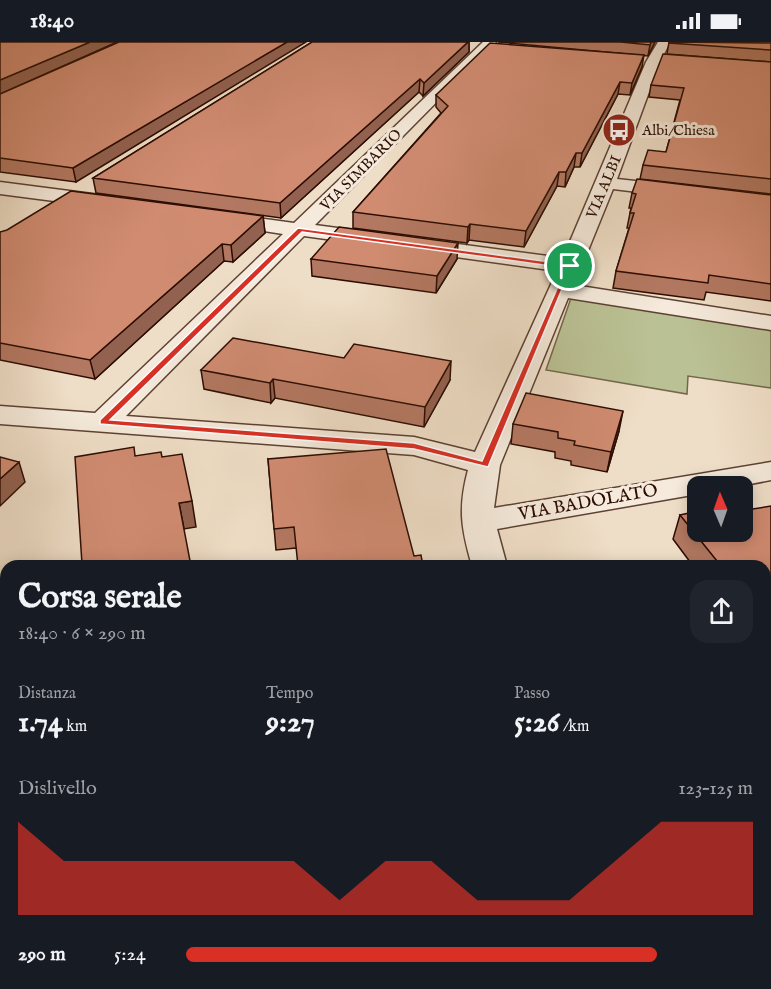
<!DOCTYPE html>
<html lang="it">
<meta charset="utf-8">
<style>
:root{--surface:#171b24;--page:#20242c;--text:#f1f3f6;--muted:#9ea1a6;--accent:#d93025}
body{margin:0;font-family:"IM FELL English",serif;background:var(--page);color:var(--text);height:100vh;display:flex;flex-direction:column;font-size:22px;white-space:nowrap}
*{box-sizing:border-box;margin:0}
p{font-size:20px;color:var(--muted)}
.icon{flex:none;width:33px;height:33px;fill:none;stroke:currentColor;stroke-width:2;stroke-linecap:round;stroke-linejoin:round}
.map{position:relative;flex:1;overflow:hidden}
.details{position:absolute;left:0px;top:518px;width:771px;height:430px;display:flex;flex-direction:column;background:var(--surface);border-radius:18px 18px 0 0;box-shadow:0 3px 15px #0003}
.details>*{flex:none}
.needle{width:39px;rotate:358deg}
.fabs{position:absolute;left:687px;top:434px;display:grid;gap:12px}
.fabs a{display:grid;place-items:center;width:66px;height:66px;border-radius:12px;background:var(--surface);box-shadow:0 3px 15px #0003;font-size:30px}
.pin{position:absolute;display:grid;place-items:center;width:51px;height:51px;color:#fff;margin:-26px;border:3px solid #fff;border-radius:50%;box-shadow:0 2px 6px #0007}
.round{display:grid;place-items:center;flex:none;width:63px;height:63px;border-radius:18px;background:var(--page)}
.headline{display:flex;align-items:center;justify-content:space-between;height:102px;padding:0 18px}
h1{font-size:33px;font-weight:700;line-height:45px}
.stats{display:grid;grid-template-columns:repeat(3,1fr);gap:9px;height:102px;padding:6px 18px}
.stats div{display:grid;align-content:center}
.stats b{font-size:30px;font-weight:700}
.stats small{font-size:16px;font-weight:400}
.stats p{font-size:16px}
.chart{height:168px;padding:12px 18px}
.chart p{display:flex;justify-content:space-between}
.chart svg{width:100%;height:108px;margin-top:6px;fill:var(--accent);opacity:.7}
ul{padding:0 18px;list-style:none;font-size:20px}
li{display:grid;grid-template-columns:96px 72px 1fr;align-items:center;height:45px}
li i{height:15px;border-radius:8px;background:var(--accent)}
.status{display:flex;justify-content:space-between;align-items:center;height:42px;padding:0 30px;background:var(--surface);direction:ltr}
.status svg{height:16px;fill:currentColor}
.map>svg:first-child{display:block}
.green{fill:#bac194;stroke:#73674c;stroke-width:1.5}
.lines{fill:none;stroke-linecap:round;stroke-linejoin:round}
.minor-casing{stroke:#5d4134;stroke-width:3}
.minor{fill:#f5eadb;fill-rule:evenodd}
.wall{fill:#b37861;stroke:#2c0d03;stroke-width:1.5}
.shaded-wall{fill:#92614f;stroke:#2c0d03;stroke-width:1.5}
.building{fill:#d08b71;stroke:#2c0d03;stroke-width:1.5}
.route{fill:#d93025;stroke:#fff;stroke-width:1.5;fill-rule:evenodd}
.labels{text-anchor:middle;dominant-baseline:central;stroke-width:6;stroke-linejoin:round;paint-order:stroke}
.far-poi-label{font-size:15px;fill:#2c0d03;stroke:#f5eadb;text-anchor:start}
.far-street-label{font-size:15px;fill:#2c0d03;stroke:#f5eadb}
.street-label{font-size:18px;fill:#2c0d03;stroke:#f5eadb}
</style>
<div class="status"><b>18:40</b><svg viewBox="0 0 49 12"><path d="M0 12V9h3v3zM5 12V6h3v6zM10 12V3h3v9zM15 12V0h3v12zM26 1h20v11H26zM47 4h2v5h-2z"/></svg></div>
<div class="map">
<svg width="771" height="947" viewBox="0 0 771 947">
<rect width="100%" height="100%" fill="#efdec7"/>
<filter id="stains"><feTurbulence type="fractalNoise" baseFrequency=".00333" numOctaves="4"/><feColorMatrix values="0 0 0 0 .2 0 0 0 0 .09 0 0 0 0 .02 0 0 0 .5 -.17"/></filter>
<radialGradient id="worn" r=".72"><stop offset=".6" stop-color="#630" stop-opacity="0"/><stop offset="1" stop-color="#630" stop-opacity=".3"/></radialGradient>
<!-- green -->
<path class="green" d="M571 256 771 288V346L688 334 687 352 546 328Z"/>
<g class="lines">
<!-- minor casing -->
<g class="minor-casing">
<path id="minor" d="M483 0H496L315 183 563 216 646 20 658 0H670L660 20 617 137 771 154V166L613 147 574 243 771 274V288L568 256 500 423 494 466 771 420V438L740 444H698V452L497 487 507 524H472C461 486 458 466 468 428L414 413 0 382V364L95 371 283 192 214 181 211 177 214 173 221 171 294 181ZM304 194 557 229 475 410 414 395 126 374Z
M0 140 108 154 115 156 118 160 115 164 108 166 0 152Z
M771 865V915L765 917V867Z
M680 942H734L736 947H682Z"/>
</g>
<!-- minor -->
<use href="#minor" class="minor"/>
</g>
<!-- wall -->
<path class="wall" d="M119 0 76 140 0 130V52Z
M312 0H469V10L423 54 419 50 281 176 96 151 93 136Z
M498 0H655L648 14Z
M669 0 771 1V20L667 12Z
M771 20V152L640 137 643 123 666 110 680 58 649 55 651 43Z
M642 25 630 53 618 52 580 125H574L565 145 557 144 524 205 469 198 467 201 353 186V170L441 71 436 65V53Z
M632 151 771 153V259L706 250 704 258 613 246 616 229 629 186H627L631 166H629Z
M263 174 265 191 233 220 224 219 95 337 0 318V190Z
M311 217H457L436 251 312 234Z
M201 328 450 338 424 385 275 356 271 361 204 347Z
M513 382 619 389 607 430 571 423V419L555 416V410L511 402Z
M268 417 414 514 296 506 276 508Z
M680 473 765 524H693L673 497Z
M421 942H554L536 947H423Z"/>
<!-- shaded-wall -->
<path class="shaded-wall" d="M90 0H117L0 52V38Z
M287 0H306L76 140 73 126Z
M468 0H469V10L423 54 424 41Z
M651 0H655L648 14 650 3Z
M644 13 642 25 630 53 632 41Z
M420 37 419 50 281 176 280 161Z
M620 40 618 52 580 125 582 111Z
M576 111 574 125 565 145 566 130Z
M559 130 557 144 524 205 526 189Z
M263 174 265 191 233 220 231 203Z
M470 182 469 198 467 201 468 185Z
M458 201 457 217 436 251 437 234Z
M222 202 224 219 95 337 90 318Z
M451 319 450 338 424 385 425 365Z
M273 337 275 356 271 361 270 341Z
M623 369 619 389 607 430 611 410Z
M19 420 25 440 0 464V437Z
M192 459 196 485 184 487 179 461Z
M771 740V762L765 763V741Z
M273 942H296L297 947H256Z
M466 942H554L536 947H447Z"/>
<!-- building -->
<path class="building" d="M0 0H90L0 38Z
M119 0H287L73 126 0 116V52Z
M312 0H468L424 41 420 37 280 161 93 136Z
M621 0H651L650 3Z
M669 0 771 1V8L669 1Z
M490 1 644 13 632 41 620 40 582 111H576L566 130H559L526 189 470 182 468 185 353 170 448 64 436 53Z
M663 12 771 20V137L643 123 648 108 666 110 684 46 651 43Z
M637 137 771 153V242L709 233 708 241 616 229 634 171H630L636 152 632 151Z
M71 149 263 174 231 203 222 202 90 318 0 301V190L7 188Z
M339 185 458 201 437 234 311 217Z
M233 296 344 316 354 302 451 319 425 365 273 337 270 341 201 328Z
M526 351 623 369 611 410 574 403 575 399 558 396V390L513 382Z
M134 405 135 414 161 410 162 415 182 412 192 459 179 461 191 524H74L82 522 75 415Z
M386 407 414 514 421 513 423 524H298L294 485 274 487 268 417Z
M0 415 19 420 0 437Z
M747 460 753 467 771 464V740L765 741V524H721L680 473 698 469V489H742V461Z
M129 942H273L256 947H130Z
M430 942H466L447 947H431Z"/>
<!-- route -->
<path class="route" d="M298 186 572 223 488 425 414 407 100 382V378ZM302 190 566 226 482 419 414 401 110 378Z"/>
<!-- icons -->
<defs>
<g id="bus-disc" transform="scale(1.725)"><circle r="9.5" fill="#8f2418" stroke="#f5eadb"/><path d="M-5-6H5V4H4V6H2V4H-2V6H-4V4H-5ZM-3.5-4V0h7V-4ZM-3.5 1.2v1.5H-2V1.2ZM2 1.2v1.5H3.5V1.2Z" fill="#fff"/></g>
</defs>
<g fill-rule="evenodd">
<use href="#bus-disc" x="619" y="88"/>
</g>
<g class="labels">
<!-- far-poi labels -->
<g class="far-poi-label">
<text x="642" y="88">Albi/Chiesa</text>
</g>
<!-- far-street labels -->
<g class="far-street-label">
<text transform="translate(361 128) rotate(-45)">VIA SIMBARIO</text>
<text transform="translate(604 145) rotate(-67)">VIA ALBI</text>
</g>
<!-- street labels -->
<g class="street-label">
<text transform="translate(588 461) rotate(-10)">VIA BADOLATO</text>
</g>
</g>
<rect width="100%" height="100%" filter="url(#stains)"/>
<rect width="100%" height="100%" fill="url(#worn)"/>
</svg>
<div class="fabs">
<a><svg class="needle" viewBox="-14 -14 28 28"><path d="M0-13l5 13h-10z" fill="#e53935"/><path d="M0 13l5-13h-10z" fill="#9ea1a6"/></svg></a>
</div>
<div class="pin" style="left:570px;top:224px;background:#1e9e55"><svg class="icon" aria-label="arrive" viewBox="0 0 24 24"><path d="M6 21V4h12l-3 4 3 4H6"/></svg></div>
<section class="details">
<div class="headline"><div><h1>Corsa serale</h1><p>18:40 · 6 × 290 m</p></div><a class="round"><svg class="icon" aria-label="share" viewBox="0 0 24 24"><path d="M12 15V3M7 8l5-5 5 5M5 13v7h14v-7"/></svg></a></div>
<div class="stats">
<div><p>Distanza</p><b>1.74<small> km</small></b></div>
<div><p>Tempo</p><b>9:27</b></div>
<div><p>Passo</p><b>5:26<small> /km</small></b></div>
</div>
<div class="chart"><p><span>Dislivello</span>123–125 m</p>
<svg viewBox="0 0 160 44" preserveAspectRatio="none"><path d="M0 44V6L10 22L20 22L30 22L40 22L50 22L60 22L70 38L80 22L90 22L100 38L110 38L120 38L130 22L140 6L150 6L160 6V44z"/></svg>
</div>
<ul>
<li><b>290 m</b>5:24<i style="width:83%"></i></li>
</ul>
</section>
</div>
